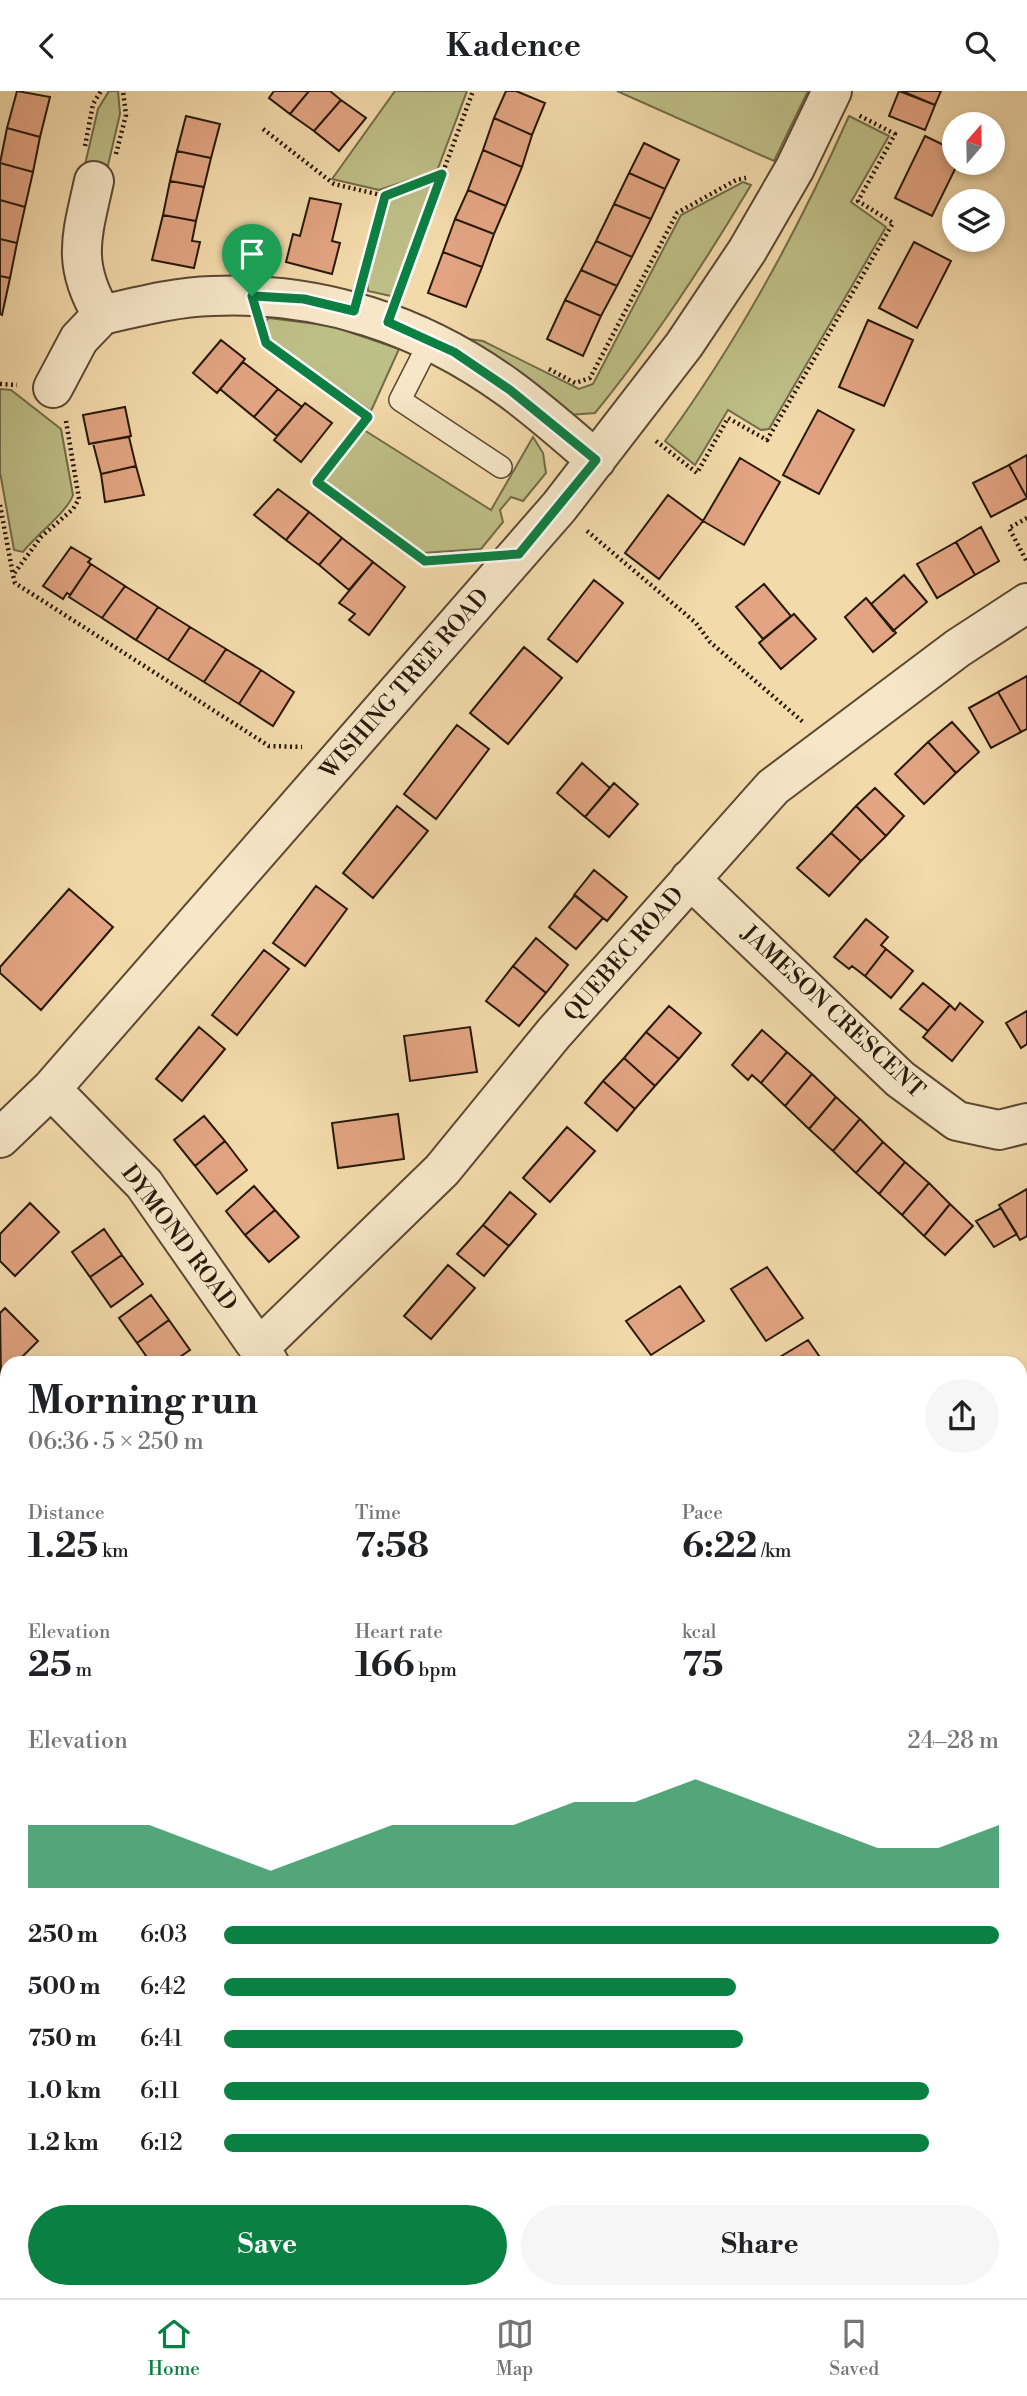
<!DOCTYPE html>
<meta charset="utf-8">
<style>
:root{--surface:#fff;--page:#f6f6f6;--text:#202124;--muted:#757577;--line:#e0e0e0;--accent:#0b8043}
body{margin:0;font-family:"Libre Bodoni",serif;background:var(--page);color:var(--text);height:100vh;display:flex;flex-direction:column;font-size:26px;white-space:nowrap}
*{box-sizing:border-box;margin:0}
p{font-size:23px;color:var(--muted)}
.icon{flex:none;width:38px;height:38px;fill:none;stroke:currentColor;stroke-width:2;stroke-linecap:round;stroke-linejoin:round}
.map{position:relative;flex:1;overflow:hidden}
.side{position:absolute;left:0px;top:1265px;width:1027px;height:943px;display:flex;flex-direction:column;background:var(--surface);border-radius:21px 21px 0 0;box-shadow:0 4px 10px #0003}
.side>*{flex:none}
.needle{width:46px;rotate:20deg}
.buttons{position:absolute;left:942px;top:21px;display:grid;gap:14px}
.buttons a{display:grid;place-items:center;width:63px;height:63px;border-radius:50%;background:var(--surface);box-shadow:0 4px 10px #0003;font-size:35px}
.pin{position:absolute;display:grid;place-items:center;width:60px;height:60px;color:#fff;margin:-72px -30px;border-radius:50% 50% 50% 0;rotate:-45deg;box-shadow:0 0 7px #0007}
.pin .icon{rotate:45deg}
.round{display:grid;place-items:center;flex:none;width:74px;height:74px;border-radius:37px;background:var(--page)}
.summary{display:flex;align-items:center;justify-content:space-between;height:119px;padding:0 28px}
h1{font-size:38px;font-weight:800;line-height:52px}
.figures{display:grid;grid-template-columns:repeat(3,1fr);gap:10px;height:119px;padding:7px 28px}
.figures div{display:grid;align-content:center}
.figures b{font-size:35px;font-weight:800}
.figures small{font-size:19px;font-weight:400}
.figures p{font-size:19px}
.chart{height:196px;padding:14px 28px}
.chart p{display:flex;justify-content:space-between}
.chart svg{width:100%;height:126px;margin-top:7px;fill:var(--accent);opacity:.7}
.action{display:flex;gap:14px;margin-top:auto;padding:14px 28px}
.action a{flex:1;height:80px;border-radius:42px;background:var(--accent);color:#fff;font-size:28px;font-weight:800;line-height:80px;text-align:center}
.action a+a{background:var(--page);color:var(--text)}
ul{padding:0 28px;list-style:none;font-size:23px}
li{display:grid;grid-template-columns:112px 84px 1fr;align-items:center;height:52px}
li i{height:18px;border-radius:9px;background:var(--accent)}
header{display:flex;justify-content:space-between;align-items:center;height:91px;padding:0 28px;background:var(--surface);font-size:32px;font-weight:800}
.tab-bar{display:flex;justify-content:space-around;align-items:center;height:98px;border-top:2px solid var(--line);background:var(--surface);font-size:19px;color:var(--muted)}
.tab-bar a{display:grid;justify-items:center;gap:4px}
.tab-bar .selected{color:var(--accent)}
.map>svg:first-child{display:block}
.green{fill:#bebe87;stroke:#726c48;stroke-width:2}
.building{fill:#e2a482;stroke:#271909;stroke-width:2}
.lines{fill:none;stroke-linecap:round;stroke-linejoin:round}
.lane-casing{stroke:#5a4932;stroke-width:24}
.street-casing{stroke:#5a4932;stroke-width:42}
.secondary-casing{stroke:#271909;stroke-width:42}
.path{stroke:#271909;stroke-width:4.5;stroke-dasharray:2 3.5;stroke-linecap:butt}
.lane{stroke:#f7e7c8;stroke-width:21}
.street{stroke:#f7e7c8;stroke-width:38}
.secondary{stroke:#f7e7c8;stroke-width:38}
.route-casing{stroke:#fff;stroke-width:14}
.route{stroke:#0b8043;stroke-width:9}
.labels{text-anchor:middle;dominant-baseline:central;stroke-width:7;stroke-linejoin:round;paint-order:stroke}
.street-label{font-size:23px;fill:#271909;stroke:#f7e7c8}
</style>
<header><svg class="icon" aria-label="back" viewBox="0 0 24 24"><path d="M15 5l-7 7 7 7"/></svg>Kadence<svg class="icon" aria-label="search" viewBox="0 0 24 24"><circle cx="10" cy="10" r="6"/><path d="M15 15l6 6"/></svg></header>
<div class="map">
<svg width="1027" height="2207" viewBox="0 0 1027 2207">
<rect width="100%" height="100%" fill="#f3daab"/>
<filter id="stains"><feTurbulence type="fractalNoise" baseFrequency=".00286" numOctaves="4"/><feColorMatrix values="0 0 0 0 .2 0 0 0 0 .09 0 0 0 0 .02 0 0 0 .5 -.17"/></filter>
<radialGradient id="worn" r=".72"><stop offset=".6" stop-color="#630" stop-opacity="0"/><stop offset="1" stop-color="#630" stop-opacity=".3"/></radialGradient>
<!-- green -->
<path class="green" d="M109 0H118L120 23 105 87 83 82 98 18Z
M395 0H467L437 80 379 99 332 88Z
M617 0H808L774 70Z
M849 25 889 45 851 111 886 136 769 338 761 339 728 319 695 374 665 350C739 249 798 139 849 25Z
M743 91 751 94C704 173 653 251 595 322L569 324 467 251 469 248 483 250 579 298 593 293 681 124Z
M430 94 432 98 391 205 368 200 367 188 389 107Z
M269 227 332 235 399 258 371 320 270 249 264 231Z
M0 298 11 299 61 338 73 404C68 420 35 445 23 461L14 459 0 381Z
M364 339 491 419 533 346 543 362 546 382 523 410 511 406 500 419 503 431 481 458 422 462 327 392 326 386Z"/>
<!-- building -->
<path class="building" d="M17 0 50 6 40 46 7 37Z
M274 0H309L290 23 269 7Z
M309 0H330L341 9 314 40 290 23Z
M506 0H516L545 12 532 44 494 27Z
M899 0 935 14 925 39 889 25Z
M902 0H941L935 14Z
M341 9 366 27 339 60 314 40Z
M186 25 220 33 211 67 177 60Z
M494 27 532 44 522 76 483 59Z
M7 37 40 46 33 81 0 72Z
M925 45 954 59V72H958L932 125 895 107Z
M644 52 679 69 665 98 629 82Z
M483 59 522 76 506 115 468 99Z
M177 60 211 67 204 96 170 90Z
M0 72 33 81 25 116 0 109Z
M629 82 665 98 651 128 614 113Z
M170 90 204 96 196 130 163 124Z
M468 99 506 115 494 143 455 128Z
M310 107 341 113 332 150 340 152 332 183 286 171 293 143 300 145Z
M0 109 25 116 17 152 0 148Z
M614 113 651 128 632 166 596 150Z
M163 124 196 130 192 150 200 151 194 177 152 169Z
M455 128 494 143 482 176 443 161Z
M0 148 17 152 10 187 0 185Z
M596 150 632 166 617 195 581 179Z
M914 151 951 170 917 237 879 217Z
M443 161 482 176 466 216 428 202Z
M581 179 617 195 601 225 565 209Z
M0 185 10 187 2 224 0 223Z
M565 209 601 225 583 265 547 248Z
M868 229 913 249 884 315 839 296Z
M221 249 245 268 217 302 193 282Z
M243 271 278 298 254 326 220 298Z
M278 298 302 316 277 345 254 326Z
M305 312 332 332 301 371 274 349Z
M125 316 131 345 89 353 83 324Z
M818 319 854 339 819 403 783 384Z
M129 346 136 375 101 383 93 352Z
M1027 364V407L1009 374Z
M740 367 780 391 744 454 703 430Z
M1009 374 1027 407 991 426 973 392Z
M136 375 144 404 105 411 101 383Z
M278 398 309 421 286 449 254 424Z
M668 404 703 430 659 488 625 462Z
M309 421 342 447 319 474 286 449Z
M981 436 999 470 975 484 956 451Z
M342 447 373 471 349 499 319 474Z
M956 451 975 484 937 507 917 473Z
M71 456 91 468 88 471 91 473 70 504 67 502 63 508 43 495Z
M373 471 405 496 369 544 349 529 355 523 339 512Z
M91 473 125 495 102 527 69 506Z
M904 484 927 511 893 540 871 513Z
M594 489 623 512 577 571 548 548Z
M764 493 791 525 763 548 736 516Z
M125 495 158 516 136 549 102 527Z
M866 507 896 542 873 561 845 526Z
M158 516 190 536 168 569 136 549Z
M794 523 816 548 781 578 759 552Z
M190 536 226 558 204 591 168 569Z
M524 556 562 587 508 653 470 622Z
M226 558 261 579 239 613 204 591Z
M261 579 294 601 273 635 239 613Z
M1027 585V638L1021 641 998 601Z
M998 601 1021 641 991 657 969 617Z
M952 631 979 661 956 682 928 651Z
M457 634 489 658 436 728 404 703Z
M928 651 956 682 924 713 895 683Z
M582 672 610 697 585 726 557 702Z
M614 692 638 713 609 746 585 726Z
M875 697 904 725 886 745 856 715Z
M397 715 428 740 373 807 343 782Z
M856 715 886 745 861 770 831 742Z
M831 742 861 770 829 805 797 777Z
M594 779 627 806 607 830 574 804Z
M316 795 347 818 305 875 273 852Z
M69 798 113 836 41 919 0 882V876Z
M575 804 603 827 576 858 549 836Z
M866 828 888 846 881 854 886 858 865 885 852 875 849 878 834 866Z
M536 847 568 874 546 902 513 875Z
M886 858 913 880 891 907 865 885Z
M264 859 289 878 237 944 212 924Z
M513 875 546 902 519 935 486 910Z
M923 892 950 914 928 940 900 918Z
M960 912 983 931 952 970 923 946 950 914 955 919Z
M669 915 701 942 679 968 646 941Z
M1027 920V953L1021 957 1006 932Z
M199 936 225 958 182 1010 156 988Z
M470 936 477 981 410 990 404 945Z
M762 939 787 961 761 992 752 984 748 989 732 974Z
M646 941 679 968 655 995 624 967Z
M787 961 812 983 785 1015 761 992Z
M624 967 655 995 635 1018 603 990Z
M812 983 836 1006 809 1038 785 1015Z
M603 990 635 1018 617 1040 585 1012Z
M836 1006 860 1028 833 1060 809 1038Z
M398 1023 404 1068 338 1077 332 1032Z
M204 1025 225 1050 195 1075 174 1049Z
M860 1028 883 1051 856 1082 833 1060Z
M567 1036 595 1060 550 1111 523 1087Z
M225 1050 247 1079 217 1103 195 1075Z
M883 1051 905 1071 879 1103 856 1082Z
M905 1071 929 1092 902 1124 879 1103Z
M929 1092 950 1113 924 1145 902 1124Z
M254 1095 275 1119 245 1144 226 1120Z
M1027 1098V1145L1020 1149 999 1114Z
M510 1101 536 1123 509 1155 483 1134Z
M30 1112 59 1141 15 1185 0 1170V1143Z
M950 1113 973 1135 945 1164 924 1145Z
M1001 1117 1017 1143 994 1156 976 1130Z
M275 1119 299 1146 269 1171 245 1144Z
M483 1134 509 1155 484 1185 457 1163Z
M104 1138 122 1164 90 1186 72 1161Z
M122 1164 143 1193 111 1216 90 1186Z
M448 1174 475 1197 431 1248 404 1225Z
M767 1176 803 1227 766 1250 731 1198Z
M680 1195 704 1230 651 1264 626 1230Z
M151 1204 169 1229 137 1252 119 1227Z
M5 1217 38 1250 16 1272H7V1280L1 1287 0 1222Z
M169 1229 190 1259 171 1272H151L137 1252Z
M808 1249 824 1272H770Z
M1027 1325V1374L1020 1378V1329Z
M7 1374V1405L0 1403V1383Z
M0 1514 7 1521V1567L0 1574Z
M1027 1676V1716L1020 1720V1681Z
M7 1714V1759L0 1763V1718Z
M7 1911V1961H6L0 1951V1915Z
M1027 1978V2016L1020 2019V1982Z
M7 2142V2190L0 2196V2148Z
M1027 2162V2207H1012L1009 2202H1020V2166Z
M599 2202H636L638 2207H588Z
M942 2202H966L968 2207H929Z
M966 2202H1009L1012 2207H968Z"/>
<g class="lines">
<!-- lane casing -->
<g class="lane-casing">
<path id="lane" d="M430 250 400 309 501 376
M116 2202 121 2207"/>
</g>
<!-- street casing -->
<g class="street-casing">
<path id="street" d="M94 90C82 145 71 172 102 224 137 216 175 206 212 205 321 200 422 234 510 298 540 320 568 345 596 369
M53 297 79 248 102 224
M690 788 900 988 957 1030 999 1039 1027 1032
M51 998 144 1093 269 1272
M0 1047 51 998 559 416 684 254 747 160 795 77 832 0
M260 1256 442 1079 554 942 773 696 958 557 1027 512
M1020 1467 1027 1463
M0 1839 7 1835
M1020 2091 1027 2087
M324 2202 328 2207
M803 2207 813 2202"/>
</g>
<!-- secondary casing -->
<g class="secondary-casing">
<path id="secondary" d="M1020 1576 1027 1572
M206 2207 213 2202"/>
</g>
<!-- path -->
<path class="path" d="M263 38 334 93 385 105 363 187
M85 55 93 13 101 0
M116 63 126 24 123 0
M385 105 442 83
M399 200 473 0
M263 243 266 252 368 326 317 391 425 470 466 467
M549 278 575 292 590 287 677 122 736 89 746 87
M0 293 17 294
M66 330 79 408 73 418 41 446 13 484 15 492 269 655 302 656
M656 350 697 382 728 327 767 349 893 132 858 110 895 43 858 24
M0 414 13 484
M1027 427 1009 437 1027 471
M587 440 696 532 710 551 803 631
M73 2202 78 2207
M23 2207 29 2202"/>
<!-- lane -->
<use href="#lane" class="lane"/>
<!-- street -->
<use href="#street" class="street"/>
<!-- secondary -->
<use href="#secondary" class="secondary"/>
</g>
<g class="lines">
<!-- route casing -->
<g class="route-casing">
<path id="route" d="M442 83 388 231 454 261 510 299 596 369 519 463 425 470 317 391 368 326 266 252 252 205 304 208 354 220 385 105Z"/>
</g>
<!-- route -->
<use href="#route" class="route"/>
</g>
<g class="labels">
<!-- street labels -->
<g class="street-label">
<text transform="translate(405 593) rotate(-49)">WISHING TREE ROAD</text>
<text transform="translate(624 863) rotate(-49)">QUEBEC ROAD</text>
<text transform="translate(833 921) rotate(43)">JAMESON CRESCENT</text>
<text transform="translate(179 1147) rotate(53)">DYMOND ROAD</text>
</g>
</g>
<rect width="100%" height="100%" filter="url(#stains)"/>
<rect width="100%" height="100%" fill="url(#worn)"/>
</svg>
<div class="buttons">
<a><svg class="needle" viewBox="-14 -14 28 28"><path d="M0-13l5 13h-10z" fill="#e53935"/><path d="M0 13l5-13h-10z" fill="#757577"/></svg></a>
<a><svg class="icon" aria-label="layers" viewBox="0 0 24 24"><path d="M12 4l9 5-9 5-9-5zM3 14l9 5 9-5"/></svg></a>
</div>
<div class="pin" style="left:252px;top:205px;background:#1e9e55"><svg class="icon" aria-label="arrive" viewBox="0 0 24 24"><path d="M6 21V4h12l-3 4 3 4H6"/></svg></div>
<section class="side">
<div class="summary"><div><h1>Morning run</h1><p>06:36 · 5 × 250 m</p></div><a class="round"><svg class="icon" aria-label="share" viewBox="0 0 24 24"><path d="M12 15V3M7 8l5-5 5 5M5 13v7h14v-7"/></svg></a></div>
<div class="figures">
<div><p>Distance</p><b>1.25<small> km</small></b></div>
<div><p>Time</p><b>7:58</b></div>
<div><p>Pace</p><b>6:22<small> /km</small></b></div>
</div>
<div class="figures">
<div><p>Elevation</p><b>25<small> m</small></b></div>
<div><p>Heart rate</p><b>166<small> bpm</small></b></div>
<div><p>kcal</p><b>75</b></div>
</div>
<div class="chart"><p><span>Elevation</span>24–28 m</p>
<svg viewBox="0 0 160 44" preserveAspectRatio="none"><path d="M0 44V22L10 22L20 22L30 30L40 38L50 30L60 22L70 22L80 22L90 14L100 14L110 6L120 14L130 22L140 30L150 30L160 22V44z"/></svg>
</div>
<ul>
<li><b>250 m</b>6:03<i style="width:100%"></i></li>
<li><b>500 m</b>6:42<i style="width:66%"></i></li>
<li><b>750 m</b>6:41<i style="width:67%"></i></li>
<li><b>1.0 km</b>6:11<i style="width:91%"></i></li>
<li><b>1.2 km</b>6:12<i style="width:91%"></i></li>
</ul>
<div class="action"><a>Save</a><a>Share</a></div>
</section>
</div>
<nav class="tab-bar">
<a class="selected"><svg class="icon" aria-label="home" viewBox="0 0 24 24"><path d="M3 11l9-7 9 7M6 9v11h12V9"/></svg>Home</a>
<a><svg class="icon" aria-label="map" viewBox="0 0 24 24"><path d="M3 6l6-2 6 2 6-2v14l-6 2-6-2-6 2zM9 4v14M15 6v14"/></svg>Map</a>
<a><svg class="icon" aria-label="saved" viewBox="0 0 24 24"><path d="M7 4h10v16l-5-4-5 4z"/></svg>Saved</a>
</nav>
